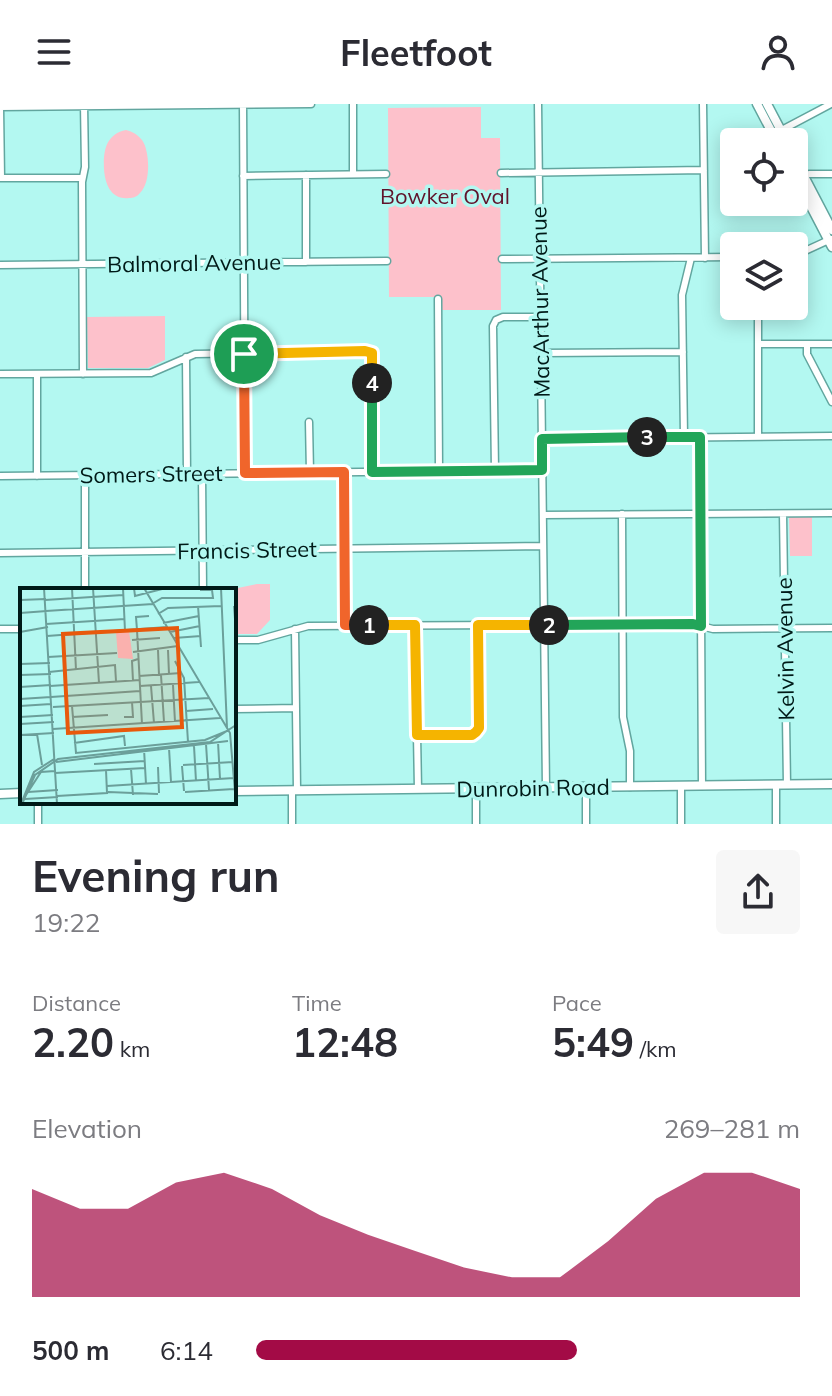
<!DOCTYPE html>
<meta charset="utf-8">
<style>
:root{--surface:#fff;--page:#f7f7f7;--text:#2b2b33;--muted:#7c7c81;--accent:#a30b46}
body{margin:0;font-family:Mulish,sans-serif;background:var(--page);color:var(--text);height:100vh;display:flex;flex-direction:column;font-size:30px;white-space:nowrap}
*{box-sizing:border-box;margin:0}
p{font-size:26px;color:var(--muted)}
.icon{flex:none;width:44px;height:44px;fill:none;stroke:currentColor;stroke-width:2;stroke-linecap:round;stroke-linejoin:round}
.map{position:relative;height:720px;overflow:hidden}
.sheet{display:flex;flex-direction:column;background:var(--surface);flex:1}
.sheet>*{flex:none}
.fabs{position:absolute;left:720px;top:24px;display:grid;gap:16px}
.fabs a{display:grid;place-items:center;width:88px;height:88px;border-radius:8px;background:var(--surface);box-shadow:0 4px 20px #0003;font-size:40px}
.pin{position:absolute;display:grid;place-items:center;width:68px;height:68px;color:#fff;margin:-34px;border:4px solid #fff;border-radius:50%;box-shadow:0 2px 8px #0007}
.km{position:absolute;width:40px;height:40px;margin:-20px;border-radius:50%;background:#222;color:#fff;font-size:22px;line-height:40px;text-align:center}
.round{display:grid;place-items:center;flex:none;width:84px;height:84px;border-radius:8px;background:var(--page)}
.overview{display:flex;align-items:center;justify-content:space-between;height:136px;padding:0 32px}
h1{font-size:44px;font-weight:700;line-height:60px}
.stats{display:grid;grid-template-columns:repeat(3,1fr);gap:12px;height:136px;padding:8px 32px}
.stats div{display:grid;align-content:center}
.stats b{font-size:40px;font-weight:700}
.stats small{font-size:22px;font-weight:400}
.stats p{font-size:22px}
.chart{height:224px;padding:16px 32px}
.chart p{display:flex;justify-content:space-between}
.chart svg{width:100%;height:144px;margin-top:8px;fill:var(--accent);opacity:.7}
ul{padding:0 32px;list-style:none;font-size:26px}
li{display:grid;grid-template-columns:128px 96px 1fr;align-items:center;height:60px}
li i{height:20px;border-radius:10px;background:var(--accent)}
header{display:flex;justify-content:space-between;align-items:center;height:104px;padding:0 32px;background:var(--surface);font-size:36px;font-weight:700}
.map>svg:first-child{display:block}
.green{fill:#fdc1cb}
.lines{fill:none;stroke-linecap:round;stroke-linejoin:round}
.street-casing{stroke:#62a69f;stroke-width:9}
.secondary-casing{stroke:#62a69f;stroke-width:11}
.street{stroke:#fff;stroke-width:6}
.secondary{stroke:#fff;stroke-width:8}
.split-1-casing{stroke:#fff;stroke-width:16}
.split-2-casing{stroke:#fff;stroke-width:16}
.split-3-casing{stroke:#fff;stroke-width:16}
.split-4-casing{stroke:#fff;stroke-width:16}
.split-5-casing{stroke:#fff;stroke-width:16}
.split-1{stroke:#f0652b;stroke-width:10}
.split-2{stroke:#f5b400;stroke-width:10}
.split-3{stroke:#22a559;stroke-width:10}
.split-4{stroke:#22a559;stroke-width:10}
.split-5{stroke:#f5b400;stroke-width:10}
.labels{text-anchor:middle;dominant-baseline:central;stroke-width:7;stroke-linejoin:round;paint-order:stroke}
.park-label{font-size:22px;fill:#60132b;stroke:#b3f8f1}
.street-label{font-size:22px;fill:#001a18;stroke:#b3f8f1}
.inset-road{fill:none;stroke:#6b9f9a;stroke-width:2}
.view{fill:#e8590c;fill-opacity:0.15;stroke:#e8590c;stroke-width:4}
.inset-edge{fill:none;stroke:#001a18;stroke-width:4}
</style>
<header><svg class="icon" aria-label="menu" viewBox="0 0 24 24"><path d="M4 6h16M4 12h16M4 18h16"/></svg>Fleetfoot<svg class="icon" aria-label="person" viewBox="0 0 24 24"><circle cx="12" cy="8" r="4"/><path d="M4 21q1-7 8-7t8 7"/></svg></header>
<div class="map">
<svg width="832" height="720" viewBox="0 0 832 720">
<rect width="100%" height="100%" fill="#b3f8f1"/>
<!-- green -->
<path class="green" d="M481 3V34H500L501 206H442V193H389L388 4Z
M126 26C133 28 137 30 142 36 150 47 151 79 140 89 137 93 133 94 129 94 111 96 105 80 104 65 103 47 106 30 126 26Z
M165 212V256L148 264H88L87 213Z
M789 413H812V452H790Z
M257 480H270V516L257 530H234V486H228Z"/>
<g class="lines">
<!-- street casing -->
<g class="street-casing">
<path id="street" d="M243 0 245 369
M353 0V70
M538 0 546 684
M703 0 705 154
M0 3 311 0
M0 3 1 74H82
M778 28 831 0
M501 69 704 66
M306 71V158
M243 72 386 70
M800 73 809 70H832
M794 152 831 135
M502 155 734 153
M0 161 387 157
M438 195 439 367
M758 202V333
M758 240H832
M807 240V250L832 298
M541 249 683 248
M186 253 187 370
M0 270 151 269 195 250 365 247 372 249V368
M37 270V372
M83 270 82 78 85 63 84 0
M309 318 310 369
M684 333 682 191 691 154
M700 333 702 682
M542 335 832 332
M495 367 493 222 496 216 503 213H541
M344 368 345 521
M202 370 203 486
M85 371V486
M0 372 542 366
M622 410 623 613 630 647V683
M783 410 787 681
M543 411 832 409
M0 449 543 442
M415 521 418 685
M0 525H22
M295 525 297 686
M234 536H258L308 522 693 520 713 525 832 524
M234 605 296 604
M417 631H472L476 628 479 624 478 521
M776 681V720
M681 682V720
M586 684V720
M38 698V720
M292 720V686
M476 720V685"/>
</g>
<!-- secondary casing -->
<g class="secondary-casing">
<path id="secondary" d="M757 0 777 38
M767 0 787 38
M794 53 832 126
M794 70 832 143
M234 687 832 680
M0 690 22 689"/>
</g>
<!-- street -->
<use href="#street" class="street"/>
<!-- secondary -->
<use href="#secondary" class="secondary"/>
</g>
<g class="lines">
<!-- split-1 casing -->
<g class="split-1-casing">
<path id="split-1" d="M244 250 245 369 344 368 345 521H369"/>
</g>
<!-- split-2 casing -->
<g class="split-2-casing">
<path id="split-2" d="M369 521H415L417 631H472L476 628 479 624 478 521H549"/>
</g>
<!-- split-3 casing -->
<g class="split-3-casing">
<path id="split-3" d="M549 521 693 520 701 522 700 333H647"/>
</g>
<!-- split-4 casing -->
<g class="split-4-casing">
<path id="split-4" d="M372 279V368L542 366V335L647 333"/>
</g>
<!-- split-5 casing -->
<g class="split-5-casing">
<path id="split-5" d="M244 250 365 247 372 249V279"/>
</g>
<!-- split-1 -->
<use href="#split-1" class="split-1"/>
<!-- split-2 -->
<use href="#split-2" class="split-2"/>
<!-- split-3 -->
<use href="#split-3" class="split-3"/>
<!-- split-4 -->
<use href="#split-4" class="split-4"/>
<!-- split-5 -->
<use href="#split-5" class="split-5"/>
</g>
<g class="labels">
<!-- park labels -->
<g class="park-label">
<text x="445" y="92">Bowker Oval</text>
</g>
<!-- street labels -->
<g class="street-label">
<text transform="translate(194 159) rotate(-1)">Balmoral Avenue</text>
<text transform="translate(540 198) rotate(-91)">MacArthur Avenue</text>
<text transform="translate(151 370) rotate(-1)">Somers Street</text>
<text transform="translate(247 446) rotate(-1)">Francis Street</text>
<text transform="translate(785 545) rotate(-91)">Kelvin Avenue</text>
<text transform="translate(533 684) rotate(-1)">Dunrobin Road</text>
</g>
</g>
<!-- overview -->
<g transform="translate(20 484)">
<rect width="216" height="216" fill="#b3f8f1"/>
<path d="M109 43 113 71 98 70 96 44Z" fill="#fdc1cb"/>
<path class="inset-road" d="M24 0 37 216M52 0 56 82M73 0 79 95M103 0 105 43M114 0 115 8 146 0M124 0 210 145 216 216M201 0 207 140M0 12 26 11M25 12 103 7M132 16 142 10H193L192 2H180M178 18 181 59M214 18 216 44M26 23 133 16M0 25 27 23M138 26 148 20 201 18M143 35 179 28M26 36 105 31M117 42 122 136M117 42 116 29 129 28M0 44 28 39M150 44 180 38M27 48 147 39M154 50 181 48M112 52 140 50M138 62 139 87M148 62 149 86M113 64 158 58M28 69 97 65M155 73 164 90 168 154M0 76 30 75M29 84 95 77 96 93M0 87 31 86M141 87 144 134M119 88 161 85M113 93 112 73 118 71M153 97 155 134M30 98 120 92M120 98 179 94M131 98 134 135M0 99 31 97M31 109 120 103M0 111 31 109M0 118 31 116M52 118 56 165 185 152 207 143M33 119 189 110M166 123 193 121M0 129 33 127M52 129 88 127M104 129H113L112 114M0 136 34 134M33 141 200 130M17 146 22 177M0 147 34 145M198 154 200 191M54 155 104 148 105 158M186 156 189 202M174 158 176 193M149 160 151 194M124 161 126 196M36 174 208 153M74 176 125 173M163 177 213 174M162 178 164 203M138 179 139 205M111 181 113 207M35 185 125 180M87 198 214 190M8 204 38 202M88 204 138 206M165 204 214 201M6 207 21 184 35 183M37 208 87 205 86 182M5 211 38 209M1 216 14 184 34 171M2 216 15 187 38 171 190 154 216 137"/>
<path class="view" d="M157 40 162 139 48 145 43 46Z"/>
<rect width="216" height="216" class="inset-edge"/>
</g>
</svg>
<div class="fabs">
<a><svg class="icon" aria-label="locate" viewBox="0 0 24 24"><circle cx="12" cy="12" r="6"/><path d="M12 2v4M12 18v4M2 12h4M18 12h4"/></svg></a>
<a><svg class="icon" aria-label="layers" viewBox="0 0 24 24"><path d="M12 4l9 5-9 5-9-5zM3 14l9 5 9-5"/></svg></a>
</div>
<div class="pin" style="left:244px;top:250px;background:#1e9e55"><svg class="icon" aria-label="arrive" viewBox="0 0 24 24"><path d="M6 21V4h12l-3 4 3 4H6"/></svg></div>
<b class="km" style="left:369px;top:521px">1</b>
<b class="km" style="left:549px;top:521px">2</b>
<b class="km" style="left:647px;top:333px">3</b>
<b class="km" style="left:372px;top:279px">4</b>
</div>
<section class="sheet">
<div class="overview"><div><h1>Evening run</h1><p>19:22</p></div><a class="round"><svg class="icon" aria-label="share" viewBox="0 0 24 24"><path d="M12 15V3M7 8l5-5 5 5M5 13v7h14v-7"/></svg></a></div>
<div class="stats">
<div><p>Distance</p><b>2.20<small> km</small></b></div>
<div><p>Time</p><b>12:48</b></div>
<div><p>Pace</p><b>5:49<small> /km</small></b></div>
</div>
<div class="chart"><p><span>Elevation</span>269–281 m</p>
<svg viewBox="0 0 160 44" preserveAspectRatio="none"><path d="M0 44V11L10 17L20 17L30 9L40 6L50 11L60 19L70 25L80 30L90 35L100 38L110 38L120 27L130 14L140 6L150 6L160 11V44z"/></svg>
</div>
<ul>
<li><b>500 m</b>6:14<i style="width:59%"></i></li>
</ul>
</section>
